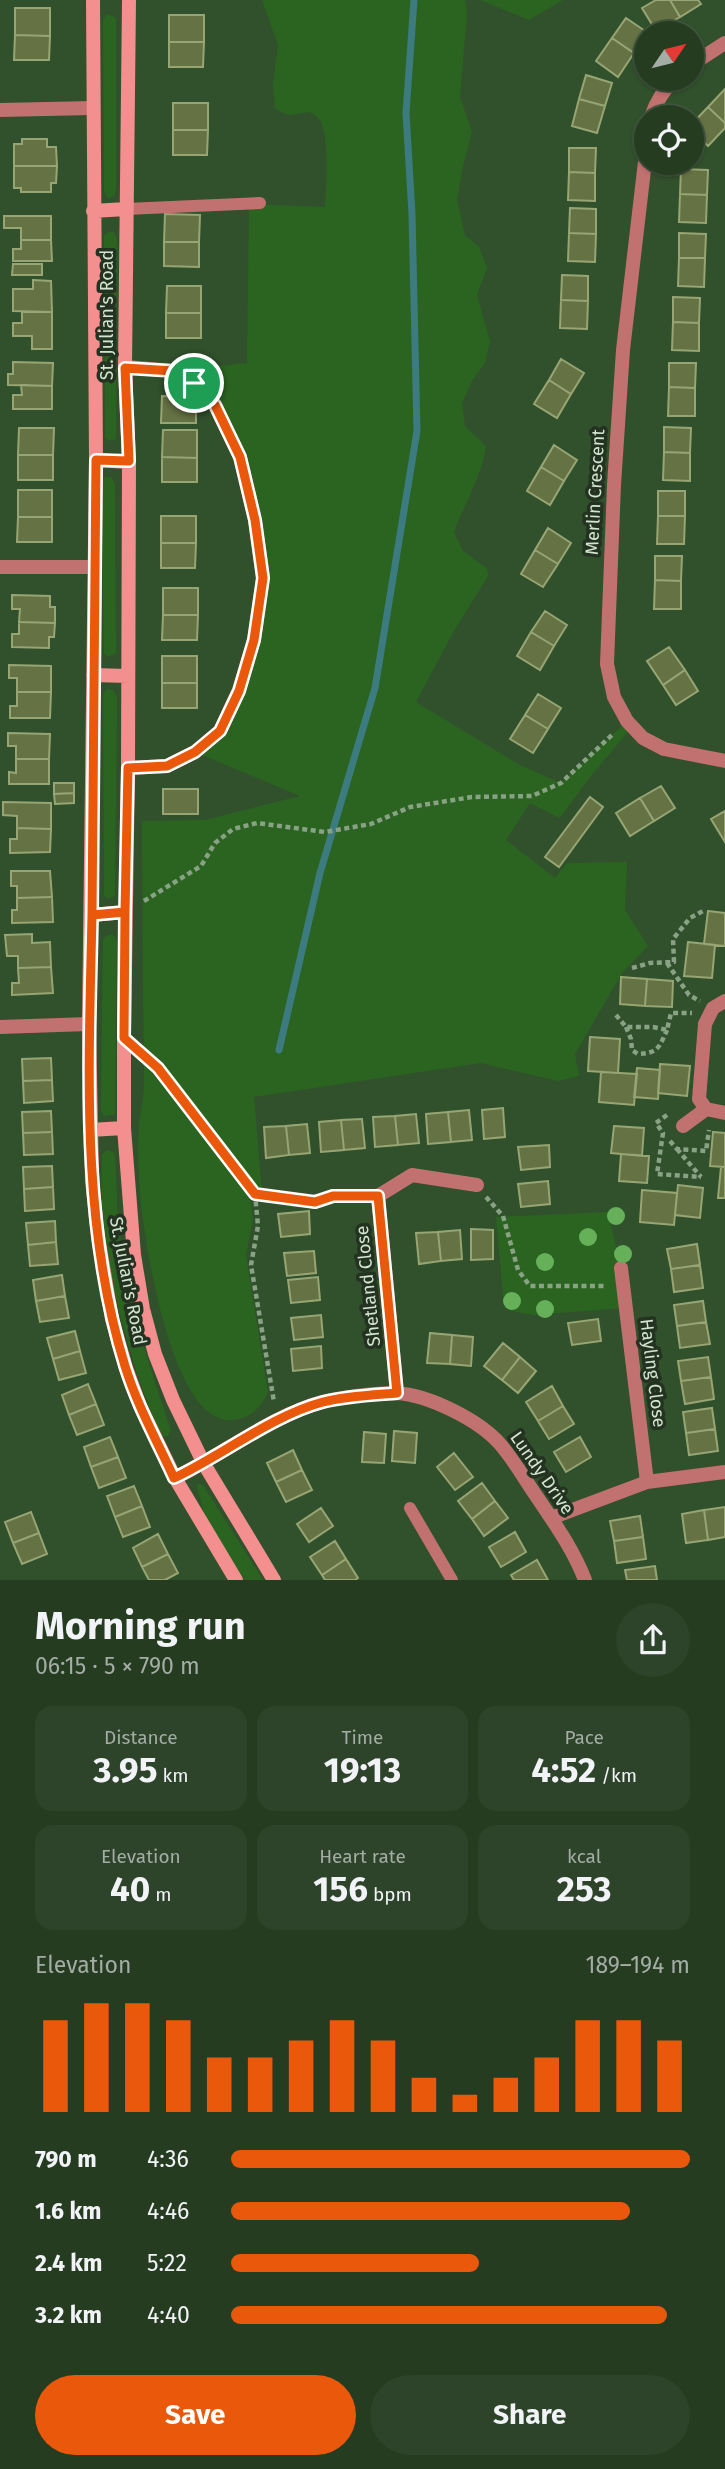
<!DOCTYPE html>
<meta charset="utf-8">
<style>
:root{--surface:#253c21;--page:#2d432a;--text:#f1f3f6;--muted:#a3ada5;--line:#42563f;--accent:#ea580c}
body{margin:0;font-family:"Fira Sans",sans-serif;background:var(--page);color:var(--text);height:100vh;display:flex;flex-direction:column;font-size:26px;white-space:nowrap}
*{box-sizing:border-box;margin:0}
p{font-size:23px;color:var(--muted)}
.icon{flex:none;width:38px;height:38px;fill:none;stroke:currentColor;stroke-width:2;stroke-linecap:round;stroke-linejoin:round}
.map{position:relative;height:1580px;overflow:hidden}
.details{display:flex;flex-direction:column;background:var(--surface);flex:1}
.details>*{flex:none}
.needle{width:46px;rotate:55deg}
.buttons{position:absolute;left:634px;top:21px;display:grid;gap:14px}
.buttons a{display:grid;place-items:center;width:70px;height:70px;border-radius:50%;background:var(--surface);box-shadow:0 2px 5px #0004,0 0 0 2px var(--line);font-size:35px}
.pin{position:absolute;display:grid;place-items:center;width:60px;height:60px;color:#fff;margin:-30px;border:4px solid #fff;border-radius:50%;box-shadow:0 2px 7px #0007}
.round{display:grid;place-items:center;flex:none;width:74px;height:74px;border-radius:37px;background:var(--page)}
.head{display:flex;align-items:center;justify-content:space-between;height:119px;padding:0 35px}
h1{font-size:38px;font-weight:700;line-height:52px}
.metrics{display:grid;grid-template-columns:repeat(3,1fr);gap:10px;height:119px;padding:7px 35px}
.metrics div{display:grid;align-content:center;border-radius:18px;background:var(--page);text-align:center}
.metrics b{font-size:35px;font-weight:700}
.metrics small{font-size:19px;font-weight:400}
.metrics p{font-size:19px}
.chart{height:196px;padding:14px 35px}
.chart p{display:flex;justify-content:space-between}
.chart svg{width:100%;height:126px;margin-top:7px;stroke:var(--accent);stroke-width:6}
.cta{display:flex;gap:14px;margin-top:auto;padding:14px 35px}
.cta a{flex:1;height:80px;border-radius:42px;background:var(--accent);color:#fff;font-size:28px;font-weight:700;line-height:80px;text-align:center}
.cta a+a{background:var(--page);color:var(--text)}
ul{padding:0 35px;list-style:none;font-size:23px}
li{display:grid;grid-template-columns:112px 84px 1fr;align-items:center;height:52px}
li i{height:18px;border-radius:9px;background:var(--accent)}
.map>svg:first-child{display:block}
.green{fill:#2b6421}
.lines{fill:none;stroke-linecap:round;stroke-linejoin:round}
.stream{stroke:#3c7b80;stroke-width:7}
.building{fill:#657243;stroke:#97a574;stroke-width:2}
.path{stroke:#89a285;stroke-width:4.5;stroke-dasharray:5 3.5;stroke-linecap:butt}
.lane{stroke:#c07170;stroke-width:12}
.street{stroke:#c07170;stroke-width:14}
.secondary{stroke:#f38f8e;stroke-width:14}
.tree{fill:#66b05a}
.route-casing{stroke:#fff;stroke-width:14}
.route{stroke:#ea580c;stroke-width:9}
.labels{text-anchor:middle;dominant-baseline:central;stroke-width:7;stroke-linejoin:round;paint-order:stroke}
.street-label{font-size:18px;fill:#d2e5cf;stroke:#243221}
</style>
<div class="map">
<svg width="725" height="1580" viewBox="0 0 725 1580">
<rect width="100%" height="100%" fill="#31502c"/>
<!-- green -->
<path class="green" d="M262 0H465L467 14 460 97 472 132 463 166 457 200 465 235 479 247 487 268 477 295 490 341 485 363 472 381 462 403 465 426 486 446C483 474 464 504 454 532L463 551 487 568 488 576 454 631 416 702 520 765 561 783 627 721 632 727 590 777 560 818 530 803 506 840 555 878 567 863 627 862 625 910 648 946 622 973 575 1054 579 1076 558 1081 480 1063 254 1097 262 1193 246 1194 251 1203 253 1219 246 1255 268 1392C261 1408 251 1418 233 1420 171 1427 144 1238 140 1193 139 1172 137 1150 139 1129 140 1111 145 1094 144 1076 143 991 142 906 142 821L205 820 300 796 195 752 220 731 239 690 263 578 255 520 215 405 174 371 247 363 249 204 325 207C326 188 330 134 319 119 317 116 313 115 310 112L289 115 275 109 273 85 278 45Z
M480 0H563L529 20Z
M107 15 113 16 116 19V190L114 196 108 198 104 192 103 19Z
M108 232H114L117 239 116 439 109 441 105 437 104 236Z
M105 477H111L115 484 116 653 108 657 104 653 101 481Z
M107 689 113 690 117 697 115 896 108 899 104 895 103 694Z
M108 935H114L117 942 115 1114 104 1116 101 1111 103 939Z
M106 1150 114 1152 115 1156C117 1183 116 1211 120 1237 129 1304 149 1366 171 1430L168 1436H162L156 1427C130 1356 106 1280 102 1203 101 1187 102 1171 102 1155Z
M608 1212 621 1268 625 1308 534 1315 511 1311 503 1296 496 1217Z
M196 1484 203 1485 263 1580H245L207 1523Z"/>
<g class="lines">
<!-- stream -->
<path class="stream" d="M279 1050 320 873 375 688 417 431 412 214 406 113 414 0"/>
</g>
<!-- building -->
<path class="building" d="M656 0H670L680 17 656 31 642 8Z
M670 0H698L701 4 680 17Z
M15 8H50V36L15 35Z
M169 15H204V42H169Z
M626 18 648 33 634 53 612 38Z
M15 35 50 36 49 60H14Z
M612 38 634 53 618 77 596 61Z
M169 42H204L203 67H169Z
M586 75 612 83 605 106 579 99Z
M725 89V123L708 107Z
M579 99 605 106 597 133 572 126Z
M173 103H208V130H173Z
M708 107 725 123V128L708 146 691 130V125Z
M173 130H208L207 155H173Z
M22 139H47V147H56L57 166H14V144H22Z
M569 148H596L595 173 569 172Z
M14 166H57L56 183H51V192H21V188H14Z
M681 169 708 170 707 195 680 194Z
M569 172 595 173V201L568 200Z
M680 194 707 195 706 223 679 222Z
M570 208 596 209V234L569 233Z
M165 214 200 215 199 242H164Z
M4 216H51V240H21V228H4Z
M569 233 596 234 595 262 568 261Z
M679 233 706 234 705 258H679Z
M21 240H51L52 261H13V249H21Z
M164 242H199V267L164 266Z
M679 258H705L704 287 678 286Z
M13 264H42V275H12Z
M562 275 588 276V301L561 300Z
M33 280 51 281 52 312 13 311V289H33Z
M167 286H201V313H166Z
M673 297 700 298 699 323 673 322Z
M561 300 588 301 587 329 560 328Z
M22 312H52V349H32V336H13V323H22Z
M166 313H201V338H166Z
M673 322 699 323V351L672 350Z
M561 359 584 373 571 394 549 380Z
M13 362 53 363 52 386 8 385V374H13Z
M669 363H696L695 388 669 387Z
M549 380 571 394 557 418 534 404Z
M21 385 52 386V409H13V395H22Z
M669 387 695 388V416H668Z
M162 396 196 397V423H161Z
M664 427 691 428 690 453 664 452Z
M19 428H54L53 455H18Z
M163 430H197V458L162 457Z
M554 445 577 460 564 481 541 467Z
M664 452 690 453V481L663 480Z
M18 455H53V480H18Z
M162 457 197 458V482H162Z
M541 467 564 481 550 505 527 491Z
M18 490H52V517H18Z
M658 491H685V516H658Z
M161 516H196V543H161Z
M658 516H685L684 544H657Z
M18 517H52V542H17Z
M548 528 571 543 558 564 535 550Z
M161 543H196L195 568H161Z
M535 550 558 564 543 587 521 574Z
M655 556H682L681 581 655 580Z
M655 580 681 581V609H654Z
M163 588H198V615H163Z
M12 595 50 596V607H55V623L19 622 20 609H12Z
M545 611 567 625 554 646 531 632Z
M163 615H198L197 640H162Z
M19 622 55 623 54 637H49V648L12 647V634H19Z
M531 632 554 646 540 670 517 656Z
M669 647 685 670 663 685 647 661Z
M162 656H197V683H162Z
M9 665 51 666V692H17V678H9Z
M685 670 698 691 676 705 663 685Z
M162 683H197V708H162Z
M17 692H51L50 718H10V706H17Z
M538 694 561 708 548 729 525 715Z
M525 715 548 729 533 753 510 739Z
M8 733 50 734 49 759H16V746H8Z
M16 759H49V784H9V772L16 773Z
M54 783H74V793L54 794Z
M661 786 675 808 654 821 640 798Z
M163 789H198V814H163Z
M74 793V803L55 804 54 794Z
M590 797 603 807 559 867 545 857Z
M640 798 654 821 630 836 616 813Z
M3 802 51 803V829L17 828V816L3 815Z
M725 811V842L711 819Z
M17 828 51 829 50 852 10 853V839H17Z
M11 871H50L52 897 17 898V886H11Z
M52 897 53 922 12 923V910H17V898Z
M708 911 725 913V946L704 944Z
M32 934V943L50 942 51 967 18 968V956H7L5 935Z
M688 942 715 945 712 978 684 976Z
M51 967 53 993 12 995V983H19L18 968Z
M621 977 647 979 645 1006 620 1004Z
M647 979 673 981 672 1007 645 1006Z
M590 1037 620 1039 618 1073 588 1071Z
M51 1058 52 1080 23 1081 22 1059Z
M660 1064 690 1066 687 1096 658 1093Z
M637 1068 660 1070 658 1099 634 1097Z
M601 1072 637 1074 634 1105 599 1102Z
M52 1080 53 1101 24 1103 23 1081Z
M503 1108 505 1137 484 1139 482 1110Z
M469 1110 472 1140 451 1142 448 1112Z
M51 1111 52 1132 23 1133 22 1112Z
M448 1112 451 1142 428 1144 426 1114Z
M416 1114 419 1143 398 1145 395 1116Z
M395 1116 398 1145 375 1147 373 1117Z
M362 1119 365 1148 344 1150 341 1120Z
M341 1120 344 1150 321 1152 319 1122Z
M307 1124 310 1153 289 1155 286 1126Z
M286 1126 289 1155 266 1158 264 1127Z
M614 1126 644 1128 642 1156 611 1153Z
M52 1132 53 1154 24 1155 23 1133Z
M713 1132 725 1133V1167L710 1166Z
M549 1145 550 1167 521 1170 518 1147Z
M621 1154 649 1156 647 1183 619 1181Z
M52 1166 53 1187 24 1189 23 1167Z
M721 1167H725V1198H718Z
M548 1181 550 1204 521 1207 518 1184Z
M678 1185 703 1188 700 1218 675 1215Z
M53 1187 54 1209 25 1211 24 1189Z
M642 1190 677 1193 674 1225 640 1222Z
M309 1211 310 1234 281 1237 278 1214Z
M55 1221 56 1242 28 1245 26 1223Z
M471 1229 493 1230V1259L471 1260Z
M460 1230 462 1259 441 1261 438 1232Z
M438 1232 441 1261 419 1264 416 1233Z
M56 1242 58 1264 30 1266 28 1245Z
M697 1244 700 1265 671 1269 667 1249Z
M314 1251 316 1273 287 1276 284 1253Z
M700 1265 703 1288 674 1292 671 1269Z
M62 1275 65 1296 36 1301 33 1280Z
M318 1277 320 1300 291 1303 288 1280Z
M65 1296 69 1318 40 1322 36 1301Z
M703 1301 706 1322 677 1326 674 1305Z
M321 1315 323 1337 294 1340 291 1318Z
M598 1319 601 1341 572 1345 568 1323Z
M706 1322 710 1344 680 1348 677 1326Z
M75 1331 80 1351 53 1359 47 1338Z
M430 1333 452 1335 450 1364 427 1363Z
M452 1335 473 1337 471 1366 450 1364Z
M503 1343 520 1357 502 1380 484 1366Z
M321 1346 322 1368 293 1371 291 1349Z
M80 1351 86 1373 59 1380 53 1359Z
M520 1357 536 1371 518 1393 502 1380Z
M708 1357 711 1377 681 1381 678 1361Z
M711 1377 714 1399 685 1404 681 1381Z
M88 1384 96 1404 69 1415 62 1395Z
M552 1386 563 1406 538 1421 526 1402Z
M96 1404 104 1425 77 1435 69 1415Z
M563 1406 574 1424 549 1439 538 1421Z
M712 1408 715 1429 686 1433 683 1412Z
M715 1429 718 1451 689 1455 686 1433Z
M394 1431 417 1433 415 1463 392 1461Z
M364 1432 386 1434 384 1463 362 1462Z
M110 1437 118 1457 91 1467 84 1447Z
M580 1437 591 1457 566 1472 554 1452Z
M293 1450 302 1470 276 1482 267 1463Z
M454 1453 473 1477 455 1490 437 1467Z
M118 1457 126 1478 99 1488 91 1467Z
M302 1470 312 1490 286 1502 276 1482Z
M482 1483 495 1501 472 1519 458 1501Z
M134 1486 142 1506 115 1517 107 1496Z
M495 1501 508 1518 484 1536 472 1519Z
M142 1506 150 1527 123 1537 115 1517Z
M725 1507V1537L708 1540 704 1510Z
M321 1508 333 1526 309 1542 297 1524Z
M704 1510 708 1540 686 1543 682 1514Z
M31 1512 39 1533 13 1543 5 1522Z
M640 1516 643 1537 614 1541 610 1521Z
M515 1532 526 1552 501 1567 489 1547Z
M39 1533 47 1554 22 1564 13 1543Z
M158 1534 168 1554 142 1567 133 1548Z
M643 1537 646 1559 617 1563 614 1541Z
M335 1541 346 1559 322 1575 310 1557Z
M168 1554 178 1573 165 1580H149L142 1567Z
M346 1559 358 1578 355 1580H325L322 1575Z
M537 1560 548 1580H514L511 1575Z
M655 1566 657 1580H627L625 1570Z"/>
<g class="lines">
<!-- path -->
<path class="path" d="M144 901 201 866 215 843 233 829 257 823 325 832 371 824 410 807 472 797 532 796 561 783 614 733
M667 963 689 995 700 1001
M632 968 650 963 674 962 673 939 690 918 703 911
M616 1015 626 1027H653L667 1030 671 1013H692
M626 1027 631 1039 632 1050 638 1054C658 1053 659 1048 667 1030
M143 1054 158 1068 255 1194 258 1226 251 1265 274 1402
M667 1115 656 1123 663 1133 657 1174 701 1177
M670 1141 677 1149 706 1151 709 1130
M677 1149 701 1177
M255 1194 316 1202
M486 1197 503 1216 518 1270 530 1286H605"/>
<!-- lane -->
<path class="lane" d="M126 209 260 203
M410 1508 452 1580"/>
<!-- street -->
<path class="street" d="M691 65 725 43
M0 110 92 108
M651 117C656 102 663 90 675 79
M646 153 623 350 614 485 607 664 614 697 627 721 643 738 664 749 725 761
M125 367 174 371 194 383 215 405 240 457 255 520 263 578 254 640 239 690 220 731 195 752 167 766 128 768
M0 567H94
M725 1001 713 1008 705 1024 699 1099 706 1109 725 1113
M0 1027 89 1024
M683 1126 706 1109
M333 1196H378
M621 1268 647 1482
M397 1393 378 1196 412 1175 477 1185
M175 1478C222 1455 271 1416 322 1402 342 1397 376 1393 396 1393 429 1395 479 1420 500 1444 514 1460 525 1480 537 1497 555 1524 573 1549 585 1580
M551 1518 647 1482 725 1472"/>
<!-- secondary -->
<path class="secondary" d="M93 0 96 460 89 1024 92 1180 98 1237 112 1319 126 1368 140 1406 175 1478 236 1580
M129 0 125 367 129 462 128 768 124 1038V1128L134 1255 143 1309 155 1354 173 1400 204 1464 274 1580
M93 211 126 209
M96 460 129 462
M93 675 128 676
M92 915 125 912
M90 1130 124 1128"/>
</g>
<!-- trees -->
<g class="tree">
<circle cx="616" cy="1216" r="9"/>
<circle cx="588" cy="1237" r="9"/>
<circle cx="623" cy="1254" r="9"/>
<circle cx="545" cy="1262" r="9"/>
<circle cx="512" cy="1301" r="9"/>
<circle cx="545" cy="1309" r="9"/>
</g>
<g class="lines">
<!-- route casing -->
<g class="route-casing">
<path id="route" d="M194 383 215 405 240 457 255 520 263 578 254 640 239 691 220 731 195 752 167 766 128 768 125 912 92 915C89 1065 80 1221 125 1366 137 1405 157 1441 174 1478 221 1456 273 1415 323 1402 347 1396 373 1395 397 1393L378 1196H333L315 1202 255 1194 158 1068 124 1038 125 912 92 915 96 460 129 461 125 368 174 371 194 383"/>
</g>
<!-- route -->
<use href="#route" class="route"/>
</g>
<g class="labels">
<!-- street labels -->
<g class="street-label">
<text transform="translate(107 315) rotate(-90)">St. Julian's Road</text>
<text transform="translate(595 492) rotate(-87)">Merlin Crescent</text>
<text transform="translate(128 1281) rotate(79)">St. Julian's Road</text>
<text transform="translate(368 1286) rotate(-96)">Shetland Close</text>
<text transform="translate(653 1373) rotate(83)">Hayling Close</text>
<text transform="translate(542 1473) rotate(55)">Lundy Drive</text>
</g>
</g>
</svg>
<div class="buttons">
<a><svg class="needle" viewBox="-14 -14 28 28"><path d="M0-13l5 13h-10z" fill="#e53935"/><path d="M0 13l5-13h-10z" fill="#a3ada5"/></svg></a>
<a><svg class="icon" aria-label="locate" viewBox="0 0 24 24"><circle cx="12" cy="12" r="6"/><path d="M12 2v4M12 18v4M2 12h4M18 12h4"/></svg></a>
</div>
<div class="pin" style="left:194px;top:383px;background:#1e9e55"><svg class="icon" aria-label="arrive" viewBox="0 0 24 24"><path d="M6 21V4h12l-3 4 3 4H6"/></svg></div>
</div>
<section class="details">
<div class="head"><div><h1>Morning run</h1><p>06:15 · 5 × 790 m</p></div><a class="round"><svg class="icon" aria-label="share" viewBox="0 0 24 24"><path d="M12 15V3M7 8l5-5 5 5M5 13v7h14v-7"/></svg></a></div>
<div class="metrics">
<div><p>Distance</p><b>3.95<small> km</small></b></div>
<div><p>Time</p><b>19:13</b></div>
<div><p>Pace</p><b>4:52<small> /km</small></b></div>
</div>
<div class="metrics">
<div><p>Elevation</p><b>40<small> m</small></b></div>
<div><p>Heart rate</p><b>156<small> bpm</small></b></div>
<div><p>kcal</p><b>253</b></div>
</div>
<div class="chart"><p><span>Elevation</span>189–194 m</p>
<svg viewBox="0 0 160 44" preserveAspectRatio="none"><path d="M5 44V12M15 44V6M25 44V6M35 44V12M45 44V25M55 44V25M65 44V19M75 44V12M85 44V19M95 44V32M105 44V38M115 44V32M125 44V25M135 44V12M145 44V12M155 44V19"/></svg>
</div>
<ul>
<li><b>790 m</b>4:36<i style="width:100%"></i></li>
<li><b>1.6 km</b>4:46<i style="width:87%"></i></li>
<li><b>2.4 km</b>5:22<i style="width:54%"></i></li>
<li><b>3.2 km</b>4:40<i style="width:95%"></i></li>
</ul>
<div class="cta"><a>Save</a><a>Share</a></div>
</section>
